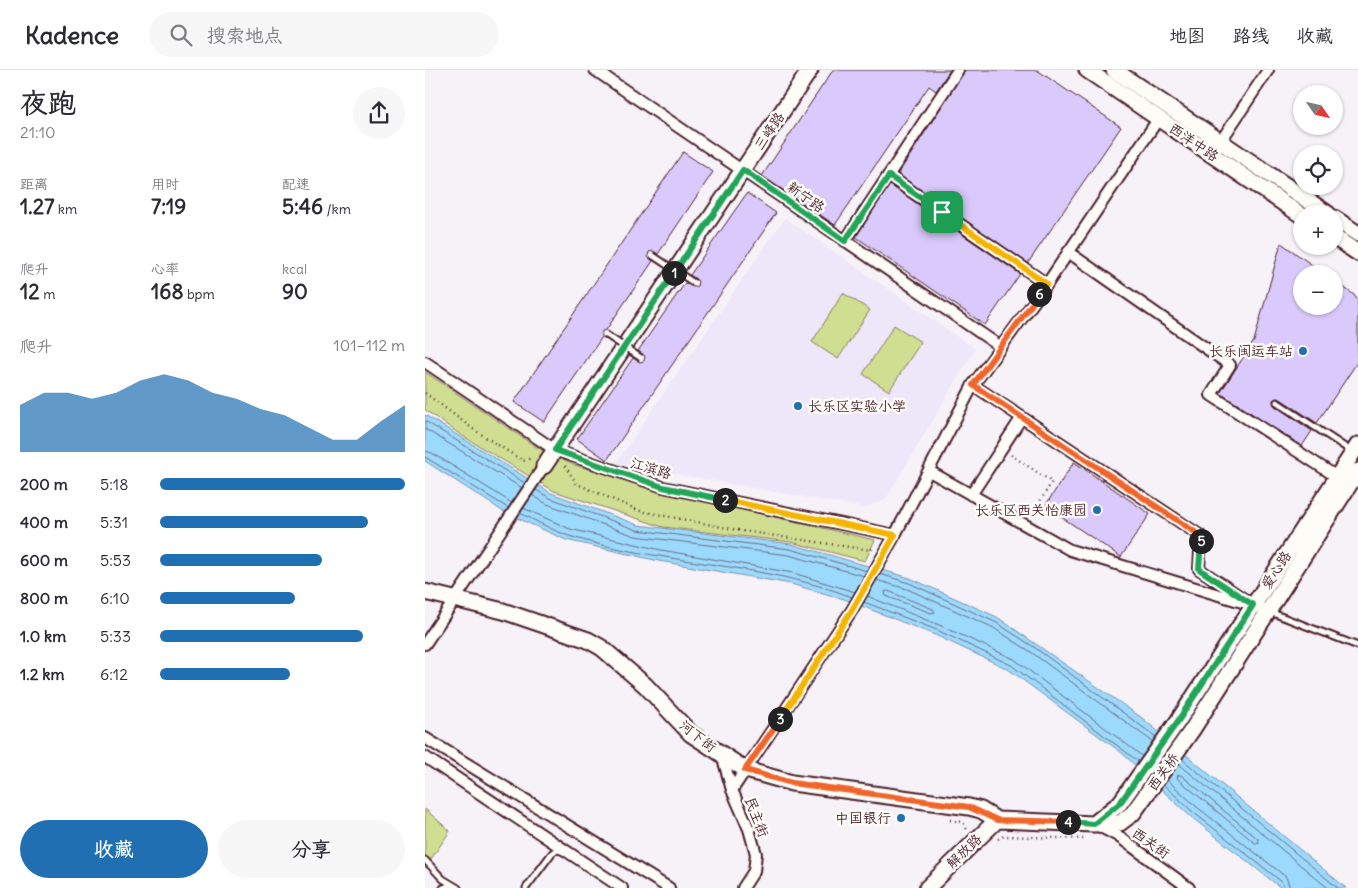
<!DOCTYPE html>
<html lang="zh">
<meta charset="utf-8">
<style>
:root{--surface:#fff;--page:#f7f7f7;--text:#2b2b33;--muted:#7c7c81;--line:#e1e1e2;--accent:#1f6fb2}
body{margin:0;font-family:Delius,"LXGW WenKai TC",sans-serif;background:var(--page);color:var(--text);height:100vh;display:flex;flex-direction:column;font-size:19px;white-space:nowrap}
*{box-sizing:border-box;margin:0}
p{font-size:16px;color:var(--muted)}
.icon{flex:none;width:28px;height:28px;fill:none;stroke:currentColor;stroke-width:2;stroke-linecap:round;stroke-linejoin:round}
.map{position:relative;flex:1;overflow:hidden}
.panel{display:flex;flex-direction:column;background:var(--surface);width:425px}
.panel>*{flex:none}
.needle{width:32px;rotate:124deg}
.buttons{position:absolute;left:868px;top:15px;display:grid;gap:10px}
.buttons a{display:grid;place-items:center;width:50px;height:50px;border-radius:50%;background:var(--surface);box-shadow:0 1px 4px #0004;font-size:25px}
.pin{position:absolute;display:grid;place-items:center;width:42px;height:42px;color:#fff;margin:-21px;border-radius:10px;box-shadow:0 2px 8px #0006}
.km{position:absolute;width:25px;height:25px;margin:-12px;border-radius:50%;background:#222;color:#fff;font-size:14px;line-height:25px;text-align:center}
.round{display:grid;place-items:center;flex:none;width:52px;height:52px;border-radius:26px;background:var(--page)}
.overview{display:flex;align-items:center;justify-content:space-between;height:85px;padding:0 20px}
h1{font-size:28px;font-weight:700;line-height:38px}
.figures{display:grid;grid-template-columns:repeat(3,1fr);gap:8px;height:85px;padding:5px 20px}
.figures div{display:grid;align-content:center}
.figures b{font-size:21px;font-weight:700}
.figures small{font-size:14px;font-weight:400}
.figures p{font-size:14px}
.chart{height:140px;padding:10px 20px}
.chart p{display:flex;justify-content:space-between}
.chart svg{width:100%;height:90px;margin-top:5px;fill:var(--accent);opacity:.7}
.button{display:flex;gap:10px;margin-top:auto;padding:10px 20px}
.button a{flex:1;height:58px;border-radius:30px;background:var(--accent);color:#fff;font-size:20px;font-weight:700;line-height:58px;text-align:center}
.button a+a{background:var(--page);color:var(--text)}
ul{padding:0 20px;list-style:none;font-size:16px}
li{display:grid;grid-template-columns:80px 60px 1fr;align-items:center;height:38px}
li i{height:12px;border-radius:6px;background:var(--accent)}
header{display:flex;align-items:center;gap:30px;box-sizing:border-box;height:70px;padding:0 25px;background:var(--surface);border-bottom:1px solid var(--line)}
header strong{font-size:24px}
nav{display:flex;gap:28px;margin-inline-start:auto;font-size:18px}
.search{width:350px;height:45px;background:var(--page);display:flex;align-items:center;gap:12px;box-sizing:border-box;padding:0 18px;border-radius:28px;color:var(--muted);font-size:19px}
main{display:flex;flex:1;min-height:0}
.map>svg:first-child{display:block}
.built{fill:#eee6f9}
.green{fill:#cfde91;stroke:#8c7e5e}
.water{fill:#9cdafd;stroke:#7b8fa9}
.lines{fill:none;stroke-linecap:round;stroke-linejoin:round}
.shore{stroke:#6b6a7f;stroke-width:1}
.building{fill:#dacafc;stroke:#4a1f2b}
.lane-casing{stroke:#4a1f2b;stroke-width:9}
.street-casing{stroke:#4a1f2b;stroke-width:14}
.secondary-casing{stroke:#4a1f2b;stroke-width:19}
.path{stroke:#4a1f2b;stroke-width:2.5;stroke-dasharray:1 4;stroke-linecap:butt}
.lane{stroke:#fdfcf7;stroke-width:5}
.street{stroke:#fdfcf7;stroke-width:10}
.secondary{stroke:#fdfcf7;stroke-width:15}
.lane-bridge-casing{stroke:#4a1f2b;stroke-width:9;stroke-linecap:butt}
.lane-bridge{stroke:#fdfcf7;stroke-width:5}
.split-1-casing{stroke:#fff;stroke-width:10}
.split-2-casing{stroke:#fff;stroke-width:10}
.split-3-casing{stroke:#fff;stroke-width:10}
.split-4-casing{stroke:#fff;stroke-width:10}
.split-5-casing{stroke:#fff;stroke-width:10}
.split-6-casing{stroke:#fff;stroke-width:10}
.split-7-casing{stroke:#fff;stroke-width:10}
.split-1{stroke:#22a559;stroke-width:6}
.split-2{stroke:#22a559;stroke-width:6}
.split-3{stroke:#f5b400;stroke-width:6}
.split-4{stroke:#f0652b;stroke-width:6}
.split-5{stroke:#22a559;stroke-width:6}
.split-6{stroke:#f0652b;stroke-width:6}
.split-7{stroke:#f5b400;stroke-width:6}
.poi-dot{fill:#1f6fb2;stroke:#fdfcf7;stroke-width:2}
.labels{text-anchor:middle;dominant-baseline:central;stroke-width:5;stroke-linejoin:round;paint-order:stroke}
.street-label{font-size:14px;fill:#4a1f2b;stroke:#fdfcf7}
.poi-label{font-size:14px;fill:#4a1f2b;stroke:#fdfcf7;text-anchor:end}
</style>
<header>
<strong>Kadence</strong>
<div class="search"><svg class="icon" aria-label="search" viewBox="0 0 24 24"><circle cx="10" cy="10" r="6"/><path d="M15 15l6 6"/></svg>搜索地点</div>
<nav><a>地图</a><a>路线</a><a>收藏</a></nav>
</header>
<main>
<section class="panel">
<div class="overview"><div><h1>夜跑</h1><p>21:10</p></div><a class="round"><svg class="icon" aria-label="share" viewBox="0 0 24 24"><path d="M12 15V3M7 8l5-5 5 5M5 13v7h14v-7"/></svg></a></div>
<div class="figures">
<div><p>距离</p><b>1.27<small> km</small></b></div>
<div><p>用时</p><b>7:19</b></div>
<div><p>配速</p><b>5:46<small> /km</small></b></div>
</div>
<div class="figures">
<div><p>爬升</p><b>12<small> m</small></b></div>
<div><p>心率</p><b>168<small> bpm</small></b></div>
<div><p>kcal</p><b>90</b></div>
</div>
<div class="chart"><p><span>爬升</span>101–112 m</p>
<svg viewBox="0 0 160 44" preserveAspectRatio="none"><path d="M0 44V21L10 15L20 15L30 18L40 15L50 9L60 6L70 9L80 15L90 18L100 23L110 26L120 32L130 38L140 38L150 29L160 21V44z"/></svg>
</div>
<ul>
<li><b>200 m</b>5:18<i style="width:100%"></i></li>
<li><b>400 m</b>5:31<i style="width:85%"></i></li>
<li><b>600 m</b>5:53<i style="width:66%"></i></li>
<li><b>800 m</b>6:10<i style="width:55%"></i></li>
<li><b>1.0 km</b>5:33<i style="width:83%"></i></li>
<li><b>1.2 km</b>6:12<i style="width:53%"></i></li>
</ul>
<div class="button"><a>收藏</a><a>分享</a></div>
</section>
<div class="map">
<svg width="933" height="818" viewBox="0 0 933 818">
<rect width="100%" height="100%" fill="#f6f2f8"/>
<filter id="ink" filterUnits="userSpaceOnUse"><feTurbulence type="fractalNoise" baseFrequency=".02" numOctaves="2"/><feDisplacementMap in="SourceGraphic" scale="10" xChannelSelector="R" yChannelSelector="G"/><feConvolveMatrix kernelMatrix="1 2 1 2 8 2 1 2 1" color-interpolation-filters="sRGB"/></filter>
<g filter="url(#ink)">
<!-- built -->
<path class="built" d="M360 148 550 279 461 429 440 438 191 393Z"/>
<!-- green -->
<path class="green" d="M418 223 445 240 413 289 387 272Z
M469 255 496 272 464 321 438 304Z
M0 302 113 378 149 395 298 435 450 470 440 491 366 472 238 457 129 421 36 365 0 340Z
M0 739 25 761 0 798Z"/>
<!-- water -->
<path class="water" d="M0 345 126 423 213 455 366 474 485 508 572 547 717 648 921 818H856L765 746 697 683 583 599 510 565 419 529 366 514 234 491 141 470 79 442 0 391Z"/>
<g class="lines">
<!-- shore -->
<path class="shore" d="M0 351 100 413
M0 359 97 418
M0 381 7 383 87 433
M0 387 83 438
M111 420 125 428 212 460 365 479 442 501
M107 425 122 434 210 466 364 485 439 506
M98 438 145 459 236 480 368 503 430 522
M95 443C111 451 127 460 144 466 234 494 340 493 427 527
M455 504 484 513 570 552 609 577 731 667
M451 510 482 519 567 557 606 582 728 672
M463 521 508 539 510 542 506 543 461 526 460 522Z
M442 526 514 555 589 589 717 686
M439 532 512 560 586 595 714 692
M757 689 913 818
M754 694 903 818
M753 705H756L833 769 834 773H830L753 709Z
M742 710 772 737 861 807 865 818
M739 715 768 742 857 812 859 818"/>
</g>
<!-- building -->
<path class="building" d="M408 0H525L511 21 504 16 410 155 337 106Z
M540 0H612L696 57 603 193 473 104Z
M258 82 288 102 233 184 228 181 224 182 223 187 228 191 181 260 177 261V267L119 352 89 332Z
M465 115 595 204 560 255 431 167Z
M322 123 351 143 182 390 152 369 208 288 215 292 219 291 220 286 213 281 260 213 268 217 272 216 273 211 265 205Z
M856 173 900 204H876V236H909V210L929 225 933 231V291L892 353 854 328 848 330 850 336 887 361 877 376 795 323 829 271Z
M649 392 725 444 696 487 620 436Z"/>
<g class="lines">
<!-- lane casing -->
<g class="lane-casing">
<path id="lane" d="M852 332 926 381
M845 542 933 576
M0 790 18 809 33 818
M18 818 26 815
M101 818 127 783 131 780 137 781"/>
</g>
<!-- street casing -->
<g class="street-casing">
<path id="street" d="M170 0 576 277
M792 77 843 0
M464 106 622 214
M420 171 533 0
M643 182 805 295 786 325 912 407
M0 292 130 380 238 417 470 465
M548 315 776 466 774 499 828 535 843 541
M504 401 645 480 817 532
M546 425 597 347
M0 574 119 396
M0 668 244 818
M297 685 307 720 324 759 331 784 329 801 318 818
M0 687 197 818
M307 720 427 540 470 465 548 315 622 214 734 48
M672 755 693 766 764 818"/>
</g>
<!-- secondary casing -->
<g class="secondary-casing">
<path id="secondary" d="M662 0 876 145
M689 0 903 144
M909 148 933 164
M909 167 933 183
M119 396 385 0
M0 522 78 541 163 570 177 578 220 615 266 664 321 700 367 713 544 737 556 740 572 750
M669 754 695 733 753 651 933 375
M502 818 572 750 669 754 695 753 708 743 767 660 933 401"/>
</g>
<!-- path -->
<path class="path" d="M0 323 48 359 98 391 107 388
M586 385 627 412 606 446
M140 396 152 414 215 441 318 461 445 480 450 477
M525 750 538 752 542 760
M573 769 579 766 659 769"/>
<!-- lane -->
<use href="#lane" class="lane"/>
<!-- street -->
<use href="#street" class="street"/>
<!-- secondary -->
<use href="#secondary" class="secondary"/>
<!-- lane-bridge casing -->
<g class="lane-bridge-casing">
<path id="lane-bridge" d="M227 185 269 213
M180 264 216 288"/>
</g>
<!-- lane-bridge -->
<use href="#lane-bridge" class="lane-bridge"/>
</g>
</g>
<g class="lines" filter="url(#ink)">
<!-- split-1 casing -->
<g class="split-1-casing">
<path id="split-1" d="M249 203 318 100 420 171 464 106 517 142"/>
</g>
<!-- split-2 casing -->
<g class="split-2-casing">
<path id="split-2" d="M249 203 130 380 238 417 300 430"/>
</g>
<!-- split-3 casing -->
<g class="split-3-casing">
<path id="split-3" d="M300 430 470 465 427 540 355 649"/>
</g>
<!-- split-4 casing -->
<g class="split-4-casing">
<path id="split-4" d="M355 649 320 700 367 713 544 737 572 750 643 752"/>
</g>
<!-- split-5 casing -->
<g class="split-5-casing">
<path id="split-5" d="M643 752 669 754 695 733 753 651 828 535 774 499 776 471"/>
</g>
<!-- split-6 casing -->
<g class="split-6-casing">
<path id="split-6" d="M614 224 548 315 776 466V471"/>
</g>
<!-- split-7 casing -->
<g class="split-7-casing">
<path id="split-7" d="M517 142 622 214 614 224"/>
</g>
<!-- split-1 -->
<use href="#split-1" class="split-1"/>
<!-- split-2 -->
<use href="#split-2" class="split-2"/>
<!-- split-3 -->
<use href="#split-3" class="split-3"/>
<!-- split-4 -->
<use href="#split-4" class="split-4"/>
<!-- split-5 -->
<use href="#split-5" class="split-5"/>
<!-- split-6 -->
<use href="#split-6" class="split-6"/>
<!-- split-7 -->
<use href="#split-7" class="split-7"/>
</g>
<!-- markers -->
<g class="poi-dot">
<circle cx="878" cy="281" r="5"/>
<circle cx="373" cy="336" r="5"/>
<circle cx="672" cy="440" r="5"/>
<circle cx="476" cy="748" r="5"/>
</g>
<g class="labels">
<!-- street labels -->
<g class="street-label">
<text transform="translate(344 61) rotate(-56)">三峰路</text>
<text transform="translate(769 72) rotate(34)">西洋中路</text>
<text transform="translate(381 127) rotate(35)">新宁路</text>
<text transform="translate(226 398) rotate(17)">江滨路</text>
<text transform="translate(851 500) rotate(-57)">爱心路</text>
<text transform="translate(273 666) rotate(38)">河下街</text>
<text transform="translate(738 702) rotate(-54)">西关桥</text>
<text transform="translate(332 747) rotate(69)">民主街</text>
<text transform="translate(726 773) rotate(35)">西关街</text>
<text transform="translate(539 781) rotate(-44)">解放路</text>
</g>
<!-- poi labels -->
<g class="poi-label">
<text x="868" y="281">长乐闽运车站</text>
<text x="383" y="336" text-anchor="start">长乐区实验小学</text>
<text x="662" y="440">长乐区西关怡康园</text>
<text x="466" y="748">中国银行</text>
</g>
</g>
</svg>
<div class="buttons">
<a><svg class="needle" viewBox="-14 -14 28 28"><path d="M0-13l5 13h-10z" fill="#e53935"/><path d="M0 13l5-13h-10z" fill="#7c7c81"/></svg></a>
<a><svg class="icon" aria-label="locate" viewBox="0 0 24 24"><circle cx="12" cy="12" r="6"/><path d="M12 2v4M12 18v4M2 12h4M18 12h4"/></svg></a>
<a>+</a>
<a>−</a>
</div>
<div class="pin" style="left:517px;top:142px;background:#1e9e55"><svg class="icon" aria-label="arrive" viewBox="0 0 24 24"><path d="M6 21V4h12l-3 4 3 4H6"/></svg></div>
<b class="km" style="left:249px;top:203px">1</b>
<b class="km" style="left:300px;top:430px">2</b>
<b class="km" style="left:355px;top:649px">3</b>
<b class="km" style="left:643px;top:752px">4</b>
<b class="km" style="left:776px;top:471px">5</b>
<b class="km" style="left:614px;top:224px">6</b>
</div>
</main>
